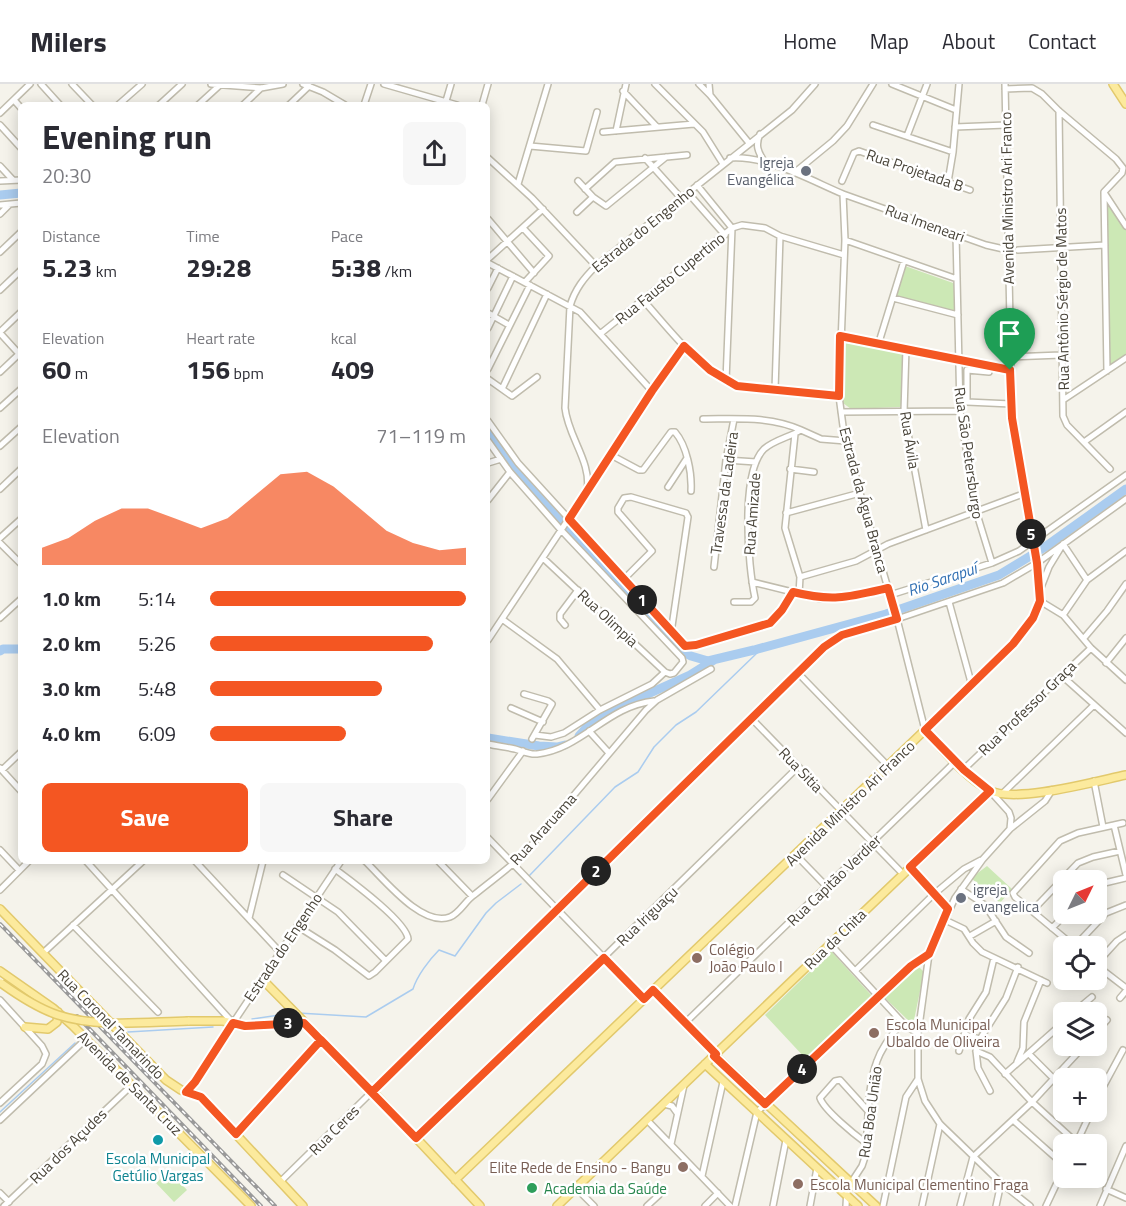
<!DOCTYPE html>
<meta charset="utf-8">
<style>
:root{--surface:#fff;--page:#f7f7f7;--text:#2b2b33;--muted:#7c7c81;--line:#e1e1e2;--accent:#f45622}
body{margin:0;font-family:"Titillium Web",sans-serif;background:var(--page);color:var(--text);height:100vh;display:flex;flex-direction:column;font-size:22px;white-space:nowrap}
*{box-sizing:border-box;margin:0}
p{font-size:20px;color:var(--muted)}
.icon{flex:none;width:33px;height:33px;fill:none;stroke:currentColor;stroke-width:2;stroke-linecap:round;stroke-linejoin:round}
.map{position:relative;flex:1;overflow:hidden}
.drawer{position:absolute;left:18px;top:18px;width:472px;height:762px;display:flex;flex-direction:column;background:var(--surface);border-radius:9px;box-shadow:0 3px 15px #0003}
.drawer>*{flex:none}
.needle{width:39px;rotate:47deg}
.buttons{position:absolute;left:1053px;top:786px;display:grid;gap:12px}
.buttons a{display:grid;place-items:center;width:54px;height:54px;border-radius:9px;background:var(--surface);box-shadow:0 3px 15px #0003;font-size:30px}
.pin{position:absolute;display:grid;place-items:center;width:51px;height:51px;color:#fff;margin:-62px -26px;border-radius:50% 50% 50% 0;rotate:-45deg;box-shadow:0 0 6px #0007}
.pin .icon{rotate:45deg}
.km{position:absolute;width:30px;height:30px;margin:-15px;border-radius:50%;background:#222;color:#fff;font-size:16px;line-height:30px;text-align:center}
.round{display:grid;place-items:center;flex:none;width:63px;height:63px;border-radius:9px;background:var(--page)}
.headline{display:flex;align-items:center;justify-content:space-between;height:102px;padding:0 24px}
h1{font-size:33px;font-weight:700;line-height:45px}
.stats{display:grid;grid-template-columns:repeat(3,1fr);gap:9px;height:102px;padding:6px 24px}
.stats div{display:grid;align-content:center}
.stats b{font-size:26px;font-weight:700}
.stats small{font-size:16px;font-weight:400}
.stats p{font-size:16px}
.chart{height:168px;padding:12px 24px}
.chart p{display:flex;justify-content:space-between}
.chart svg{width:100%;height:108px;margin-top:6px;fill:var(--accent);opacity:.7}
.button{display:flex;gap:12px;margin-top:auto;padding:12px 24px}
.button a{flex:1;height:69px;border-radius:9px;background:var(--accent);color:#fff;font-size:24px;font-weight:700;line-height:69px;text-align:center}
.button a+a{background:var(--page);color:var(--text)}
ul{padding:0 24px;list-style:none;font-size:20px}
li{display:grid;grid-template-columns:96px 72px 1fr;align-items:center;height:45px}
li i{height:15px;border-radius:8px;background:var(--accent)}
header{display:flex;align-items:center;gap:36px;box-sizing:border-box;height:84px;padding:0 30px;background:var(--surface);border-bottom:2px solid var(--line)}
header strong{font-size:28px}
nav{display:flex;gap:33px;margin-inline-start:auto;font-size:21px}
.map>svg:first-child{display:block}
.green{fill:#cce8b5}
.lines{fill:none;stroke-linecap:round;stroke-linejoin:round}
.stream{stroke:#aaccef;stroke-width:1.5}
.river{stroke:#aaccef;stroke-width:9}
.minor-casing{stroke:#c0bcad;stroke-width:8}
.major-casing{stroke:#e2c96c;stroke-width:10}
.minor{stroke:#fff;stroke-width:5}
.major{stroke:#fcea9d;stroke-width:7}
.rail-casing{stroke:#999;stroke-width:4}
.rail{stroke:#fff;stroke-width:1.5;stroke-dasharray:4.5;stroke-linecap:butt}
.major-bridge-casing{stroke:#e2c96c;stroke-width:10;stroke-linecap:butt}
.major-bridge{stroke:#fcea9d;stroke-width:7}
.route-casing{stroke:#fff;stroke-width:12}
.route{stroke:#f45622;stroke-width:8}
.worship-dot{fill:#6b7280;stroke:#fff;stroke-width:2}
.education-dot{fill:#8d6e63;stroke:#fff;stroke-width:2}
.culture-dot{fill:#0f9aa8;stroke:#fff;stroke-width:2}
.leisure-dot{fill:#2e9e5b;stroke:#fff;stroke-width:2}
.labels{text-anchor:middle;dominant-baseline:central;stroke-width:5;stroke-linejoin:round;paint-order:stroke}
.worship-label{font-size:15px;fill:#5b616d;stroke:#fff;text-anchor:end}
.street-label{font-size:15px;fill:#494439;stroke:#fff}
.education-label{font-size:15px;fill:#785e54;stroke:#fff;text-anchor:start}
.culture-label{font-size:15px;fill:#0d838f;stroke:#fff}
.leisure-label{font-size:15px;fill:#27864d;stroke:#fff;text-anchor:start}
.water-label{font-size:16px;font-style:italic;fill:#3371b4;stroke:#fff}
</style>
<header>
<strong>Milers</strong>
<nav><a>Home</a><a>Map</a><a>About</a><a>Contact</a></nav>
</header>
<div class="map">
<svg width="1126" height="1122" viewBox="0 0 1126 1122">
<rect width="100%" height="100%" fill="#f5f3eb"/>
<!-- green -->
<path class="green" d="M1104 108 1126 142V274L1107 287Z
M905 182 956 200V228L895 214Z
M847 256 899 266 902 268V319L900 323 851 325 843 319 844 259Z
M987 782 1012 805 1000 819 971 794Z
M831 867 872 912 806 975 765 931Z
M917 881 924 888 913 941 884 913Z
M169 1087 187 1106 174 1118 156 1099Z"/>
<g class="lines">
<!-- stream -->
<path class="stream" d="M529 792 615 703 638 688 654 663 676 641 696 628 757 569 769 562
M298 929 366 933 413 905C417 892 429 876 439 866L455 872 486 829 496 819 521 800
M252 935 293 929
M128 948 213 943
M0 1028 75 959"/>
<!-- river -->
<path class="river" d="M0 111 21 109
M488 349 529 403 676 564 691 572 708 577 754 566 886 530 999 491 1045 463 1126 405
M0 567 3 565H21
M579 652 595 634 690 591 714 576
M488 654 539 662 557 663 565 661"/>
<!-- minor casing -->
<g class="minor-casing">
<path id="minor" d="M41 0 60 21
M72 0 92 21
M211 0 261 4 283 0
M303 0 323 8 345 21
M384 0 457 21
M655 0 703 48 723 80
M699 0 710 11
M709 0 710 11 749 59
M892 0 956 26
M1005 5 1032 4 1042 10 1059 27 1116 75 1123 84 1122 89 1104 108 1107 287
M623 7 657 43
M14 16 21 24
M446 17 451 0
M118 21 142 0
M159 21 182 0
M198 21 220 1
M243 21 261 4
M289 21 309 2
M364 21 371 0
M482 21 488 0
M1059 27 1063 332 1067 341 1110 385
M0 29 30 0
M0 41 21 64
M873 41 953 68
M955 43 1006 41
M616 47 626 0
M603 48 694 40
M760 50C755 61 758 68 764 77
M907 52 927 0
M530 62 586 67 597 28
M488 74 532 114 596 182
M645 74 681 114
M730 74C766 71 810 96 843 110L845 156 839 312 843 342 860 409 897 535 925 646 1013 560 1033 534 1040 517 1037 479 1012 334 1005 0
M0 82 13 96
M794 89 833 57 847 42 873 0
M0 97 21 96
M578 97 593 113 606 122 666 73
M842 97 854 69 859 67 970 106
M948 98 953 68 959 0
M518 100 548 0
M697 101 732 144 726 297
M585 105 615 78 687 71
M688 109 725 151
M843 110 986 161 1008 166
M1105 110 1126 142
M0 121 21 119
M577 128 593 113
M0 130 9 121
M488 135 534 189
M523 144 549 172 525 198
M956 150 960 327 976 427 992 479
M845 156 957 195
M1018 166 1105 161
M0 168 21 148
M488 175 543 125
M488 179 580 228 652 307
M488 204 498 184
M0 206 21 186
M893 214 958 231
M643 216C671 247 698 285 737 302L839 312
M488 229 509 241
M488 244 513 192
M0 248 21 228
M0 249 21 272
M600 250 732 144 742 141 765 144 780 152 844 171
M840 252 1010 287
M879 258 904 177
M906 264 904 328 926 446
M1010 273 1061 271
M488 285 530 201
M0 288 19 270
M989 288 967 286V318L1011 320
M488 295 512 312 537 293
M502 305 547 210
M775 306 780 152
M1063 316 1126 274
M0 324 21 305
M841 328 960 327
M703 335C737 335 770 332 801 346
M488 337 518 379 685 562 696 561 770 539 782 526 793 508
M795 350 785 444 800 493 799 510
M488 357 510 388 561 446 682 574 683 578 674 589 670 590 665 588 543 474
M1084 358 1126 328
M0 362 21 343
M611 371 639 386H643L671 348H675C687 362 692 389 691 407
M726 376 756 378
M488 379 501 375
M790 385 814 388
M668 403 687 374
M0 405 21 385
M588 405 652 307 684 262
M488 416 510 388
M786 429 860 409
M0 454 21 435
M0 459 21 480
M714 483 726 376 734 335
M800 493 856 477 888 460 1023 410
M623 496 652 467 618 428V424L624 414 631 413 686 429 688 433 671 549
M752 498 821 515 847 514 888 504
M1040 506 1049 483 1063 460 1087 496
M890 511 992 479 1019 467 1126 391
M1040 517 1063 531 1091 564 1126 596
M734 518H751L755 514C748 482 740 389 764 365 774 356 790 353 801 346L821 355 846 357
M949 518 972 602
M1063 531 1087 496 1126 467
M0 534 21 515
M502 535 557 575 600 626
M565 541 560 535V530L578 506
M1084 554 1107 527 1126 500
M488 556 587 407C592 378 568 353 565 324L570 222C575 205 584 194 596 182L792 26 815 0
M1106 579 1126 554
M797 588 887 681
M1061 591 1126 649
M524 610 548 617 552 620 532 655
M511 624 543 638
M751 634 903 790
M589 647 609 669
M535 651 551 653 564 649 600 626 652 600 665 588
M488 660C497 662 506 663 515 665 522 667 530 671 537 670 582 665 607 622 654 617
M0 684 21 707
M964 685 1091 564
M2 686 21 668
M1094 697 1103 743
M990 707 1009 728 1011 734 1010 745 983 775 955 814 929 870 918 950V995L925 1017 940 1040 1001 1099 1030 1122
M1002 710 1094 621
M488 715 523 667
M1114 741 1126 791
M1010 745 1045 717 1052 706
M488 754 644 915
M0 766 19 786
M796 771 827 803
M86 777 233 939 341 777
M195 777 280 868
M365 777C383 794 422 844 450 833 460 829 465 817 474 811 491 797 508 785 524 770L646 626 657 616 711 585
M438 777 472 812
M910 783 948 825
M283 791 338 828 386 877
M1096 801 1126 794
M961 805 985 821 1006 853 1029 869
M0 806 29 777
M1032 827 1078 779 1093 773 1120 767
M249 834 263 777
M943 835 964 845 973 859 982 868 1047 899
M73 841 158 928
M297 842 335 866 369 892 375 888 408 855C407 838 351 797 335 785
M1052 844 1066 830
M970 852 996 837
M830 860 902 938 918 950
M1074 862 1015 813 1013 809 1060 757 1078 749 1123 739
M1075 862 1106 829 1126 821
M43 869 143 777
M1096 880 1117 857 1126 851
M1096 881 1126 904
M855 887 934 810 964 785 981 776
M653 906 716 970
M1120 914 1126 907
M0 916 42 962 46 970 42 980 0 1019
M1074 928 1092 913
M685 939 956 677
M1096 948 1107 936
M965 951 980 955
M959 967 969 935 986 908 994 874
M976 967 990 973 1032 1018 1077 1059
M1029 970 1053 994
M1017 978 1023 964 1024 938 1041 896
M1005 990 1064 938
M990 1007 978 984 976 967 980 955 1006 914 1018 883
M1096 1016 1123 966
M664 1020 672 1022 677 1029
M0 1036 86 955
M647 1036 730 1122
M1013 1036 1064 1081
M236 1050 321 956
M416 1054 599 878 798 683
M866 1059C855 1051 824 1026 820 1014L835 997 840 996 869 1028
M671 1060 684 1001
M1076 1060 1091 1028
M702 1092 723 998
M280 1098 830 558 842 551 897 535 1003 499 1037 479 1126 415
M576 1104 594 1122
M1106 1105 1126 1114
M0 1109 9 1118
M4 1122 132 1001
M647 1122 659 1111
M705 1122 718 1109
M735 1122 757 1028 879 912 911 882 929 870
M773 1122 786 1056
M810 1122 817 1084
M846 1122 847 1105 862 1082 865 1073C869 1042 866 1006 877 977 882 962 893 950 902 938
M883 1122 906 1013 918 995
M922 1122 940 1040
M960 1122 973 1073 1032 1018 1084 962
M996 1122 1001 1099
M1046 1122 1064 1084
M1100 1122 1126 1062"/>
</g>
<!-- major casing -->
<g class="major-casing">
<path id="major" d="M1113 0 1126 20
M0 825 166 996 181 1006 201 1013 303 1122
M0 887 53 924 73 942 251 1122
M262 895 372 1007 480 1122
M188 937H223L245 942 304 939
M25 943 48 945 57 938 58 928
M714 971 876 1122
M705 980 858 1122
M186 1008 195 998 233 939
M455 1096 925 646C944 666 964 693 989 706 1014 720 1097 697 1126 691
M557 1122 990 707"/>
</g>
<!-- minor -->
<use href="#minor" class="minor"/>
<!-- major -->
<use href="#major" class="major"/>
<!-- rail casing -->
<g class="rail-casing">
<path id="rail" d="M0 840 275 1122
M77 932 261 1122"/>
</g>
<!-- rail -->
<use href="#rail" class="rail"/>
<!-- major-bridge casing -->
<g class="major-bridge-casing">
<path id="major-bridge" d="M1 899C19 912 37 924 58 931 98 944 145 938 188 937"/>
</g>
<!-- major-bridge -->
<use href="#major-bridge" class="major-bridge"/>
</g>
<g class="lines">
<!-- route casing -->
<g class="route-casing">
<path id="route" d="M1010 286 840 252 839 312 737 302 710 286 684 262 652 307 569 435 685 562 696 561 770 539 782 526 793 508C833 518 849 513 888 504L897 535 842 551 824 563 372 1008 321 956 236 1050 201 1013 186 1008 195 998 233 939 245 942 304 939 310 945 416 1054 604 874 644 915 653 906 716 970 714 972 765 1020 879 912 911 882 929 870 948 825 910 783 990 707 964 686 925 646 1013 560 1033 534 1040 517 1037 479 1012 334 1010 286"/>
</g>
<!-- route -->
<use href="#route" class="route"/>
</g>
<!-- markers -->
<g class="worship-dot">
<circle cx="806" cy="87" r="6"/>
<circle cx="961" cy="814" r="6"/>
</g>
<g class="education-dot">
<circle cx="697" cy="874" r="6"/>
<circle cx="874" cy="949" r="6"/>
<circle cx="683" cy="1083" r="6"/>
<circle cx="798" cy="1100" r="6"/>
</g>
<circle class="culture-dot" cx="158" cy="1056" r="6"/>
<circle class="leisure-dot" cx="532" cy="1104" r="6"/>
<g class="labels">
<!-- worship labels -->
<g class="worship-label">
<text x="794" y="78">Igreja<tspan x="794" dy="17">Evangélica</tspan></text>
<text x="973" y="805" text-anchor="start">igreja<tspan x="973" dy="17">evangelica</tspan></text>
</g>
<!-- street labels -->
<g class="street-label">
<text transform="translate(915 86) rotate(19)">Rua Projetada B</text>
<text transform="translate(1007 114) rotate(-91)">Avenida Ministro Ari Franco</text>
<text transform="translate(925 139) rotate(20)">Rua Imeneari</text>
<text transform="translate(643 145) rotate(-39)">Estrada do Engenho</text>
<text transform="translate(670 194) rotate(-39)">Rua Fausto Cupertino</text>
<text transform="translate(1062 215) rotate(-91)">Rua Antônio Sérgio de Matos</text>
<text transform="translate(910 356) rotate(81)">Rua Ávila</text>
<text transform="translate(969 369) rotate(82)">Rua São Petersburgo</text>
<text transform="translate(724 409) rotate(-82)">Travessa da Ladeira</text>
<text transform="translate(864 416) rotate(75)">Estrada da Água Branca</text>
<text transform="translate(752 430) rotate(-86)">Rua Amizade</text>
<text transform="translate(608 534) rotate(43)">Rua Olimpia</text>
<text transform="translate(1027 624) rotate(-44)">Rua Professor Graça</text>
<text transform="translate(801 686) rotate(46)">Rua Sitia</text>
<text transform="translate(850 719) rotate(-44)">Avenida Ministro Ari Franco</text>
<text transform="translate(543 745) rotate(-48)">Rua Araruama</text>
<text transform="translate(834 796) rotate(-44)">Rua Capitão Verdier</text>
<text transform="translate(647 832) rotate(-44)">Rua Iriguaçu</text>
<text transform="translate(835 855) rotate(-44)">Rua da Chita</text>
<text transform="translate(283 863) rotate(-56)">Estrada do Engenho</text>
<text transform="translate(111 940) rotate(46)">Rua Coronel Tamarindo</text>
<text transform="translate(130 999) rotate(45)">Avenida de Santa Cruz</text>
<text transform="translate(870 1028) rotate(-82)">Rua Boa União</text>
<text transform="translate(334 1046) rotate(-45)">Rua Ceres</text>
<text transform="translate(68 1062) rotate(-44)">Rua dos Açudes</text>
</g>
<!-- education labels -->
<g class="education-label">
<text x="709" y="865">Colégio<tspan x="709" dy="17">João Paulo I</tspan></text>
<text x="886" y="940">Escola Municipal<tspan x="886" dy="17">Ubaldo de Oliveira</tspan></text>
<text x="671" y="1083" text-anchor="end">Elite Rede de Ensino - Bangu</text>
<text x="810" y="1100">Escola Municipal Clementino Fraga</text>
</g>
<!-- culture labels -->
<g class="culture-label">
<text x="158" y="1074">Escola Municipal<tspan x="158" dy="17">Getúlio Vargas</tspan></text>
</g>
<!-- leisure labels -->
<g class="leisure-label">
<text x="544" y="1104">Academia da Saúde</text>
</g>
<!-- water labels -->
<g class="water-label">
<text transform="translate(942 495) rotate(-19)">Rio Sarapuí</text>
</g>
</g>
</svg>
<div class="buttons">
<a><svg class="needle" viewBox="-14 -14 28 28"><path d="M0-13l5 13h-10z" fill="#e53935"/><path d="M0 13l5-13h-10z" fill="#7c7c81"/></svg></a>
<a><svg class="icon" aria-label="locate" viewBox="0 0 24 24"><circle cx="12" cy="12" r="6"/><path d="M12 2v4M12 18v4M2 12h4M18 12h4"/></svg></a>
<a><svg class="icon" aria-label="layers" viewBox="0 0 24 24"><path d="M12 4l9 5-9 5-9-5zM3 14l9 5 9-5"/></svg></a>
<a>+</a>
<a>−</a>
</div>
<div class="pin" style="left:1010px;top:286px;background:#1e9e55"><svg class="icon" aria-label="arrive" viewBox="0 0 24 24"><path d="M6 21V4h12l-3 4 3 4H6"/></svg></div>
<b class="km" style="left:642px;top:516px">1</b>
<b class="km" style="left:596px;top:787px">2</b>
<b class="km" style="left:288px;top:939px">3</b>
<b class="km" style="left:802px;top:985px">4</b>
<b class="km" style="left:1031px;top:450px">5</b>
<section class="drawer">
<div class="headline"><div><h1>Evening run</h1><p>20:30</p></div><a class="round"><svg class="icon" aria-label="share" viewBox="0 0 24 24"><path d="M12 15V3M7 8l5-5 5 5M5 13v7h14v-7"/></svg></a></div>
<div class="stats">
<div><p>Distance</p><b>5.23<small> km</small></b></div>
<div><p>Time</p><b>29:28</b></div>
<div><p>Pace</p><b>5:38<small> /km</small></b></div>
</div>
<div class="stats">
<div><p>Elevation</p><b>60<small> m</small></b></div>
<div><p>Heart rate</p><b>156<small> bpm</small></b></div>
<div><p>kcal</p><b>409</b></div>
</div>
<div class="chart"><p><span>Elevation</span>71–119 m</p>
<svg viewBox="0 0 160 44" preserveAspectRatio="none"><path d="M0 44V37L10 33L20 26L30 21L40 21L50 25L60 29L70 25L80 16L90 7L100 6L110 12L120 21L130 30L140 35L150 38L160 37V44z"/></svg>
</div>
<ul>
<li><b>1.0 km</b>5:14<i style="width:100%"></i></li>
<li><b>2.0 km</b>5:26<i style="width:87%"></i></li>
<li><b>3.0 km</b>5:48<i style="width:67%"></i></li>
<li><b>4.0 km</b>6:09<i style="width:53%"></i></li>
</ul>
<div class="button"><a>Save</a><a>Share</a></div>
</section>
</div>
